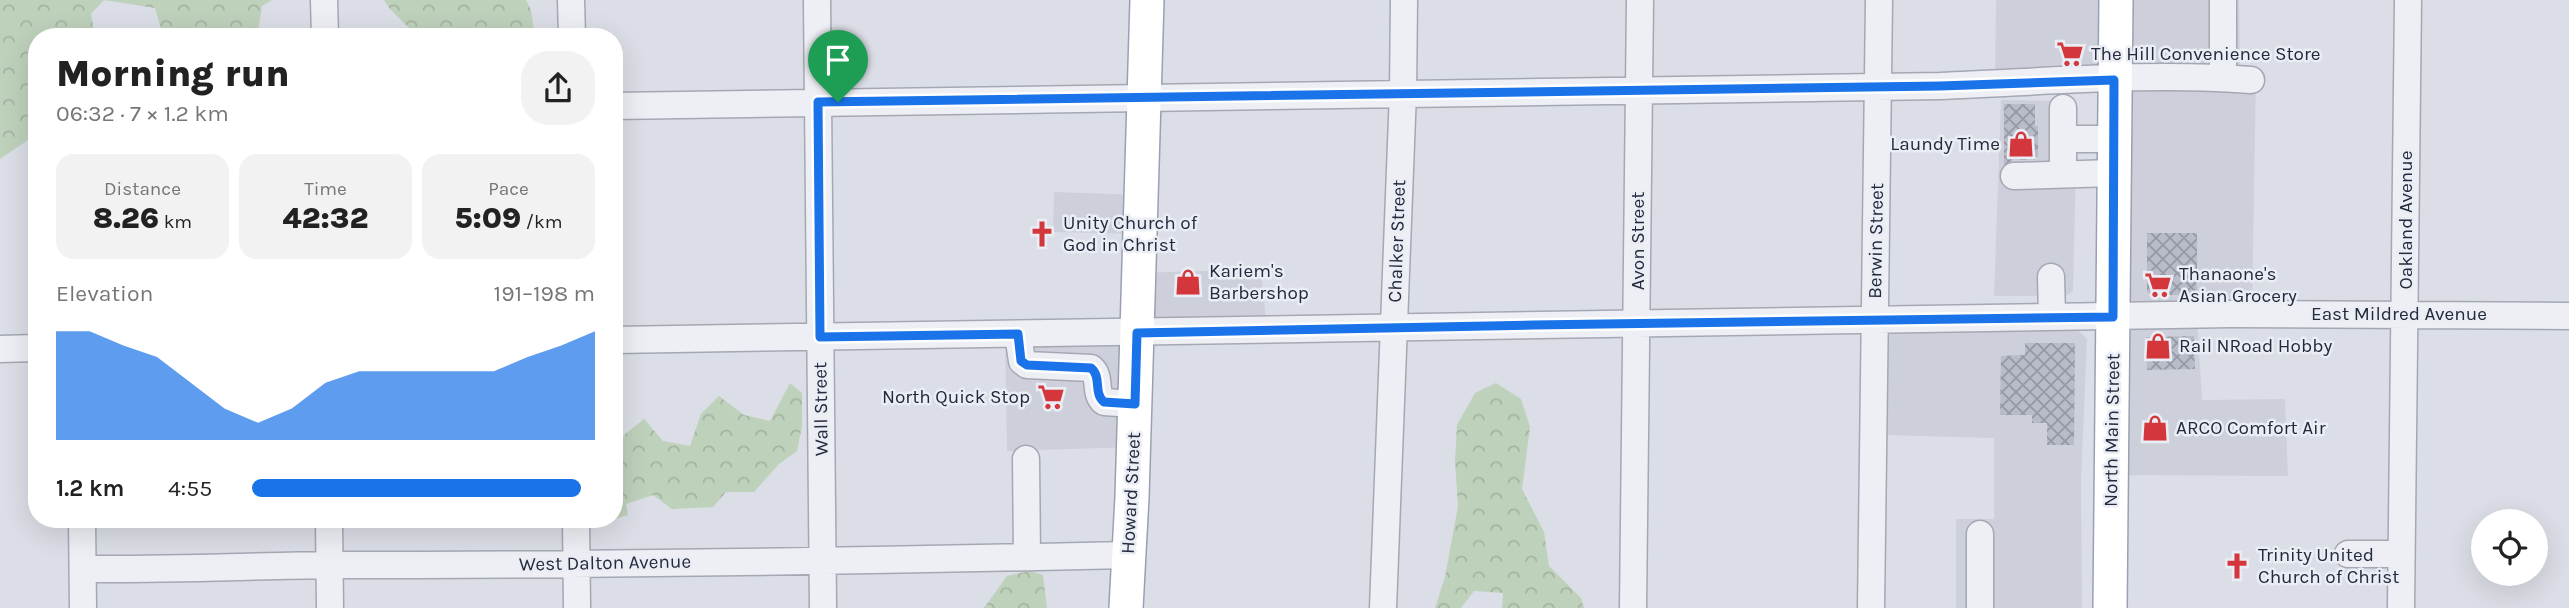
<!DOCTYPE html>
<meta charset="utf-8">
<style>
:root{--surface:#fff;--page:#f2f2f2;--text:#222;--muted:#767676;--accent:#1a73e8}
body{margin:0;font-family:Karla,sans-serif;background:var(--page);color:var(--text);height:100vh;display:flex;flex-direction:column;font-size:26px;white-space:nowrap}
*{box-sizing:border-box;margin:0}
p{font-size:23px;color:var(--muted)}
.icon{flex:none;width:38px;height:38px;fill:none;stroke:currentColor;stroke-width:2;stroke-linecap:round;stroke-linejoin:round}
.map{position:relative;flex:1;overflow:hidden}
.side{position:absolute;left:28px;top:28px;width:595px;height:500px;display:flex;flex-direction:column;background:var(--surface);border-radius:28px;box-shadow:0 7px 28px #0002}
.side>*{flex:none}
.buttons{position:absolute;left:2471px;top:509px;display:grid;gap:14px}
.buttons a{display:grid;place-items:center;width:77px;height:77px;border-radius:50%;background:var(--surface);box-shadow:0 7px 28px #0002;font-size:35px}
.pin{position:absolute;display:grid;place-items:center;width:60px;height:60px;color:#fff;margin:-72px -30px;border-radius:50% 50% 50% 0;rotate:-45deg;box-shadow:0 0 7px #0007}
.pin .icon{rotate:45deg}
.round{display:grid;place-items:center;flex:none;width:74px;height:74px;border-radius:28px;background:var(--page)}
.summary{display:flex;align-items:center;justify-content:space-between;height:119px;padding:0 28px}
h1{font-size:38px;font-weight:800;line-height:52px}
.metrics{display:grid;grid-template-columns:repeat(3,1fr);gap:10px;height:119px;padding:7px 28px}
.metrics div{display:grid;align-content:center;border-radius:18px;background:var(--page);text-align:center}
.metrics b{font-size:30px;font-weight:800}
.metrics small{font-size:19px;font-weight:400}
.metrics p{font-size:19px}
.chart{height:196px;padding:14px 28px}
.chart p{display:flex;justify-content:space-between}
.chart svg{width:100%;height:126px;margin-top:7px;fill:var(--accent);opacity:.7}
ul{padding:0 28px;list-style:none;font-size:23px}
li{display:grid;grid-template-columns:112px 84px 1fr;align-items:center;height:52px}
li i{height:18px;border-radius:9px;background:var(--accent)}
.map>svg:first-child{display:block}
.built{fill:#cdd0db}
.forest{fill:url(#forest-crowns)}
.building{fill:url(#building-cross-hatch)}
.lines{fill:none;stroke-linecap:round;stroke-linejoin:round}
.minor-casing{stroke:#a4a8b3;stroke-width:29}
.major-casing{stroke:#99a0b2;stroke-width:36}
.minor{stroke:#edeff4;stroke-width:26}
.major{stroke:#fff;stroke-width:33}
.route-casing{stroke:#fff;stroke-width:14}
.route{stroke:#1a73e8;stroke-width:9}
.labels{text-anchor:middle;dominant-baseline:central;stroke-width:5;stroke-linejoin:round;paint-order:stroke}
.poi-label{font-size:19px;fill:#242a3d;stroke:#eaedf4;text-anchor:start}
.street-label{font-size:19px;fill:#242a3d;stroke:#eaedf4}
</style>
<div class="map">
<svg width="2569" height="608" viewBox="0 0 2569 608">
<defs>
<pattern id="forest-crowns" width="20" height="18" patternUnits="userSpaceOnUse" patternTransform="scale(1.75)"><rect width="20" height="18" fill="#bed1bb"/><path d="M2 6a3 3 0 1 1 6 0M12 15a3 3 0 1 1 6 0" fill="none" stroke="#a3b4a2"/></pattern>
<pattern id="building-cross-hatch" width="8" height="8" patternUnits="userSpaceOnUse" patternTransform="scale(1.75)"><rect width="8" height="8" fill="#b8bcc9"/><path d="M0 0l8 8M0 8l8-8" fill="none" stroke="#9599a4"/></pattern>
</defs>
<rect width="100%" height="100%" fill="#dbdee6"/>
<!-- built -->
<path class="built" d="M1996 0H2239L2240 70 2256 72 2252 314 2197 315 2202 400 2285 399 2288 476 2112 475 2114 80 1995 84Z
M2001 100 2072 101 2077 122 2073 291 2066 296H1994Z
M1054 192 1142 195 1141 234 1053 232Z
M1261 269 1267 330 1137 333 1134 447 1007 451 1005 335 1137 333 1139 273Z
M2071 323 2087 339 2081 480 2082 608H1956V519H1994V438L1883 435 1885 332Z"/>
<!-- forest -->
<path class="forest" d="M0 0H272L262 6 257 37H152L162 32 155 8 104 0 91 14 95 37H37V134L0 159Z
M384 0H526L531 10 534 31 528 37H418L390 9Z
M790 383 802 393V426L797 451 779 464 754 492H726L713 507 672 509 653 495 626 504 628 515 614 519V463L624 435 644 419 663 441 690 446 701 414 719 396 744 415 770 421Z
M1496 383 1521 399 1530 427 1522 489 1544 532 1549 566 1581 598 1584 608H1502L1503 593 1474 591 1461 608H1435L1445 577 1458 506 1455 462 1457 425 1475 393Z
M1030 571 1043 575 1047 608H984L1007 576Z"/>
<!-- building -->
<path class="building" d="M2004 104H2035V126H2038V157H2035V160H2013L2004 165Z
M2147 233H2197V294L2151 296 2147 291Z
M2194 336 2195 369 2147 370 2146 337Z
M2025 343H2075L2074 445H2047V423H2032V415H2000L2001 356 2025 355Z"/>
<g class="lines">
<!-- minor casing -->
<g class="minor-casing">
<path id="minor" d="M324 0 325 37
M571 0 572 37
M817 0 823 608
M2223 0V78
M614 106 1940 86C2043 82 2149 72 2251 80
M2063 108V174
M2063 139H2114
M2014 176 2114 173
M2051 277 2052 317
M1018 334 1022 361 1027 365 1091 368C1102 377 1093 392 1104 402L1135 404
M614 340 2231 314 2569 316
M0 349 37 348
M1026 459 1027 556
M82 520 83 608
M329 520 330 608
M576 520 577 608
M2348 554H2401
M83 569C166 570 249 566 332 565 597 565 862 561 1127 555
M1383 608 1403 92 1404 0
M1633 608 1640 0
M1871 608 1879 0
M1980 608V534
M2401 608 2408 0"/>
</g>
<!-- major casing -->
<g class="major-casing">
<path id="major" d="M1126 608 1132 497 1147 0
M2110 608 2116 0"/>
</g>
<!-- minor -->
<use href="#minor" class="minor"/>
<!-- major -->
<use href="#major" class="major"/>
</g>
<g class="lines">
<!-- route casing -->
<g class="route-casing">
<path id="route" d="M2114 80 2113 317 1533 325 1137 333 1135 404 1104 402C1093 393 1102 377 1091 368L1027 365 1021 361 1018 334 820 337 818 102 1940 86Z"/>
</g>
<!-- route -->
<use href="#route" class="route"/>
</g>
<!-- icons -->
<defs>
<g id="supermarket-bare" transform="scale(2.1)"><path d="M-6-5.5h2.5l.6 2H6L4.5 2H-2.5L-4.4-4H-6ZM-1.5 3.2a1.3 1.3 0 1 0 .1 0ZM3 3.2a1.3 1.3 0 1 0 .1 0Z" fill="#d4373b" stroke="#eaedf4" stroke-width="2.5" paint-order="stroke"/></g>
<g id="shop-bare" transform="scale(2.1)"><path d="M-5-2.5h2.3a2.7 3.5 0 0 1 5.4 0H5L5.5 6h-11ZM-1.5-2.5h3a1.5 2.3 0 0 0-3 0Z" fill="#d4373b" stroke="#eaedf4" stroke-width="2.5" paint-order="stroke"/></g>
<g id="church-bare" transform="scale(2.1)"><path d="M-1.2-6h2.4v3.5h3.3v2.4h-3.3V6h-2.4V-.1h-3.3v-2.4h3.3Z" fill="#d4373b" stroke="#eaedf4" stroke-width="2.5" paint-order="stroke"/></g>
</defs>
<g fill-rule="evenodd">
<use href="#supermarket-bare" x="2070" y="54"/>
<use href="#shop-bare" x="2021" y="144"/>
<use href="#church-bare" x="1042" y="234"/>
<use href="#shop-bare" x="1188" y="282"/>
<use href="#supermarket-bare" x="2158" y="285"/>
<use href="#shop-bare" x="2158" y="346"/>
<use href="#supermarket-bare" x="1051" y="397"/>
<use href="#shop-bare" x="2155" y="428"/>
<use href="#church-bare" x="2237" y="566"/>
</g>
<g class="labels">
<!-- poi labels -->
<g class="poi-label">
<text x="2091" y="54">The Hill Convenience Store</text>
<text x="2000" y="144" text-anchor="end">Laundy Time</text>
<text x="1063" y="223">Unity Church of<tspan x="1063" dy="22">God in Christ</tspan></text>
<text x="1209" y="271">Kariem's<tspan x="1209" dy="22">Barbershop</tspan></text>
<text x="2179" y="274">Thanaone's<tspan x="2179" dy="22">Asian Grocery</tspan></text>
<text x="2179" y="346">Rail NRoad Hobby</text>
<text x="1030" y="397" text-anchor="end">North Quick Stop</text>
<text x="2176" y="428">ARCO Comfort Air</text>
<text x="2258" y="555">Trinity United<tspan x="2258" dy="22">Church of Christ</tspan></text>
</g>
<!-- street labels -->
<g class="street-label">
<text transform="translate(2406 220) rotate(-90)">Oakland Avenue</text>
<text transform="translate(1397 241) rotate(-88)">Chalker Street</text>
<text transform="translate(1638 241) rotate(-90)">Avon Street</text>
<text transform="translate(1876 241) rotate(-89)">Berwin Street</text>
<text x="2399" y="314">East Mildred Avenue</text>
<text transform="translate(821 409) rotate(-91)">Wall Street</text>
<text transform="translate(2112 430) rotate(-89)">North Main Street</text>
<text transform="translate(1131 493) rotate(-87)">Howard Street</text>
<text transform="translate(605 563) rotate(-1)">West Dalton Avenue</text>
</g>
</g>
</svg>
<div class="buttons">
<a><svg class="icon" aria-label="locate" viewBox="0 0 24 24"><circle cx="12" cy="12" r="6"/><path d="M12 2v4M12 18v4M2 12h4M18 12h4"/></svg></a>
</div>
<div class="pin" style="left:838px;top:102px;background:#1e9e55"><svg class="icon" aria-label="arrive" viewBox="0 0 24 24"><path d="M6 21V4h12l-3 4 3 4H6"/></svg></div>
<section class="side">
<div class="summary"><div><h1>Morning run</h1><p>06:32 · 7 × 1.2 km</p></div><a class="round"><svg class="icon" aria-label="share" viewBox="0 0 24 24"><path d="M12 15V3M7 8l5-5 5 5M5 13v7h14v-7"/></svg></a></div>
<div class="metrics">
<div><p>Distance</p><b>8.26<small> km</small></b></div>
<div><p>Time</p><b>42:32</b></div>
<div><p>Pace</p><b>5:09<small> /km</small></b></div>
</div>
<div class="chart"><p><span>Elevation</span>191–198 m</p>
<svg viewBox="0 0 160 44" preserveAspectRatio="none"><path d="M0 44V6L10 6L20 11L30 15L40 24L50 33L60 38L70 33L80 24L90 20L100 20L110 20L120 20L130 20L140 15L150 11L160 6V44z"/></svg>
</div>
<ul>
<li><b>1.2 km</b>4:55<i style="width:96%"></i></li>
</ul>
</section>
</div>
